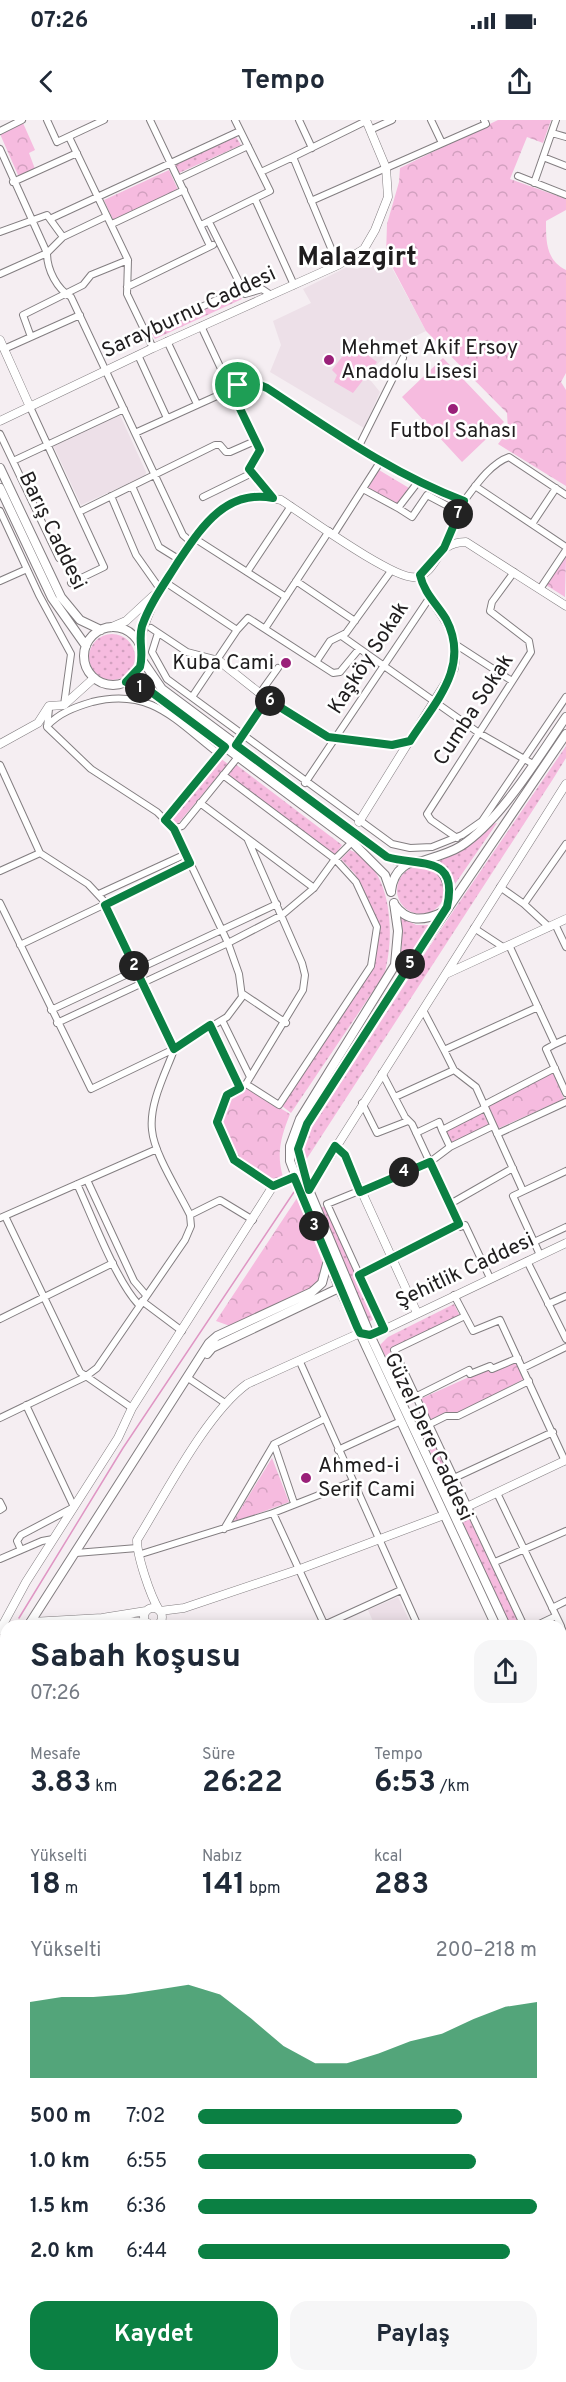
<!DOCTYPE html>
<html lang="tr">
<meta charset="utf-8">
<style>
:root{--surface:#fff;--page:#f6f6f7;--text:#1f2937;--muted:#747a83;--accent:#0b8043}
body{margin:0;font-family:Overpass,sans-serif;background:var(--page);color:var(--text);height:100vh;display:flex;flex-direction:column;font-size:22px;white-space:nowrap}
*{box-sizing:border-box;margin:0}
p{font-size:20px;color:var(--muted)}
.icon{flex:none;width:33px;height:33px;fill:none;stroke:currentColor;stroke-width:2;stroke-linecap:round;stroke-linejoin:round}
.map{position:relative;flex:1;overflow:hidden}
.drawer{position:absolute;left:0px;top:1500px;width:567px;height:762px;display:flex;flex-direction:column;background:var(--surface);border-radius:18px 18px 0 0;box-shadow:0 3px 15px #0003}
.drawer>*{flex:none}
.pin{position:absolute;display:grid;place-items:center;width:51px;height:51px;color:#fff;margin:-26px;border:3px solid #fff;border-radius:50%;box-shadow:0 2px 6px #0007}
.km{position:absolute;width:30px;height:30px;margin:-15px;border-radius:50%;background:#222;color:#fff;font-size:16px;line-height:30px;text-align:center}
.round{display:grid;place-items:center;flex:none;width:63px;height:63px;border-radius:18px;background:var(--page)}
.head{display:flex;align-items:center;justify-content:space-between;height:102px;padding:0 30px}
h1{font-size:33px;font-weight:700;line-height:45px}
.metrics{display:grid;grid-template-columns:repeat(3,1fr);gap:9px;height:102px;padding:6px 30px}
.metrics div{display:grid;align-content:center}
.metrics b{font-size:30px;font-weight:700}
.metrics small{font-size:16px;font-weight:400}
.metrics p{font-size:16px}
.chart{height:168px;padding:12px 30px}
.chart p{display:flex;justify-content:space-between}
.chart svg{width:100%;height:108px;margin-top:6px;fill:var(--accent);opacity:.7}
.primary-button{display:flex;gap:12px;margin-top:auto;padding:12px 30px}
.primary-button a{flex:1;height:69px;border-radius:18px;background:var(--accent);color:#fff;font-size:24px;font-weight:700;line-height:69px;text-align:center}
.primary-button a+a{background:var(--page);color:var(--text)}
ul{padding:0 30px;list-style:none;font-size:20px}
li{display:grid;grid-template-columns:96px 72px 1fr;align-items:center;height:45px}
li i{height:15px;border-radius:8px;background:var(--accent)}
.status{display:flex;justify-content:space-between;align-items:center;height:42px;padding:0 30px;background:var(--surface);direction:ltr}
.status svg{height:16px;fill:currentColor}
header{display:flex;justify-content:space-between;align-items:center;height:78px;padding:0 30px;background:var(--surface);font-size:27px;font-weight:700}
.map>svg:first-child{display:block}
.built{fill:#ede0e8}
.grass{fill:url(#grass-dots)}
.forest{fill:url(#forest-firs)}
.park{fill:url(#park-crowns)}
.pitch{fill:#f6bbdf}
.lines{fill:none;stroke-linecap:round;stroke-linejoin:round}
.stream{stroke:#df96c4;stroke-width:1.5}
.minor-casing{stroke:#837e81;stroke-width:8}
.tertiary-casing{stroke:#837e81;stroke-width:9}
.secondary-casing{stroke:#837e81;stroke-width:10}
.minor{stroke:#fff;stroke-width:6}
.tertiary{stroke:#fff;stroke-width:8}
.secondary{stroke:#fff;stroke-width:8}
.route-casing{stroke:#fff;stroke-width:12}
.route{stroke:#0b8043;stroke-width:8}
.poi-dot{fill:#9a2079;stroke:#fff;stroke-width:2}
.labels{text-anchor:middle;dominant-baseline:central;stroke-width:5;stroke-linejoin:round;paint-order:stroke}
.street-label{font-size:21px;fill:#1f1d1e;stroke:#fff}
.poi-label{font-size:21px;fill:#1f1d1e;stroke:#fff;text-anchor:start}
.district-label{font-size:27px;font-weight:bold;fill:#1f1d1e;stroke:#fff}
</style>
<div class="status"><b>07:26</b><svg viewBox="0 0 49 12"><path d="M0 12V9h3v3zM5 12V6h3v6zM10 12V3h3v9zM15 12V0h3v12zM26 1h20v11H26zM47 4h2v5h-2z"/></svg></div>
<header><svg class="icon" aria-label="back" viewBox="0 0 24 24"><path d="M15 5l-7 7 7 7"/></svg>Tempo<svg class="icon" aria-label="share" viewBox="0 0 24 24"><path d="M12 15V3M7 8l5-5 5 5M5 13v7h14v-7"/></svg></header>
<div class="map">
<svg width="566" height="2262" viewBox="0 0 566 2262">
<defs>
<pattern id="grass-dots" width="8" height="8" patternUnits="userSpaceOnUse" patternTransform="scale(1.5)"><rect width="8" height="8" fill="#f6bbdf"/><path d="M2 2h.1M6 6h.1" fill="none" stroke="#d2a0bf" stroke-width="1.8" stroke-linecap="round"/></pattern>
<pattern id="forest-firs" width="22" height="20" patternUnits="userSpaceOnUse" patternTransform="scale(1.5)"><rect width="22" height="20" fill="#f1a7d6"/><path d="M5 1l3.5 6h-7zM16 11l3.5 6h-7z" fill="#ce8fb7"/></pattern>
<pattern id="park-crowns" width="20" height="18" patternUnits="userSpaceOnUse" patternTransform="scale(1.5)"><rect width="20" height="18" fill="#f6bbdf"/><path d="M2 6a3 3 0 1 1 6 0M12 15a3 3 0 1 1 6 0" fill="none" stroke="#d2a0bf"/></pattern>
</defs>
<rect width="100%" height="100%" fill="#f5eef2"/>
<!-- built -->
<path class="built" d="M385 135 426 211 393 227 367 256 380 272 364 308 270 252 281 225 273 201 311 183 303 169 347 147 357 149Z
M120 295 146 352 145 356 81 385 53 325Z
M398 1477 412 1506H375L368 1490Z
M6 1758V1848H0V1769Z"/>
<!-- grass -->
<path class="grass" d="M236 17 241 25 179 53 175 45Z
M239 173 242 179 155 219 152 214Z
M89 537a23 23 0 1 1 46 0a23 23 0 1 1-46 0Z
M566 626V638L553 659 306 1040 302 1037 305 1018 437 815Z
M220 638 228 644 176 706 172 698Z
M234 643 342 725 334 736 226 654Z
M497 703 455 764 449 750 439 741 458 732 492 704Z
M350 730C394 748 395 818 384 855L291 993 282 986 374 846 380 807 355 754 341 739Z
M397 770a24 24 0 1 1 48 0a24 24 0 1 1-48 0Z
M401 797 416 805H431L399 854 402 823Z
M483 993 489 1005 451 1023 446 1011Z
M326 1086 377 1197 369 1202 320 1088Z
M454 1184 460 1196 391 1229 416 1282 408 1285 380 1225 388 1217Z
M424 1301 460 1378 454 1382 417 1303Z
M469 1398 520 1506H510L462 1401Z"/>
<!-- forest -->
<path class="forest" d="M561 1760 566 1762V1845L561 1843Z"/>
<!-- park -->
<path class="park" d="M498 0H551L543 23 527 17 510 59 566 79V90L546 101C546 122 546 140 566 150V253L561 262 566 270V366L498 324 508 311 507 293 426 211 386 135 387 104 399 62 400 48Z
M23 3 35 30 29 33 35 49 21 56 18 55 0 14Z
M169 50 178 70 113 100 104 80Z
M379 350 409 368 398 387 368 368Z
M565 437 566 438 565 477 546 465Z
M553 953 564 979 497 1009 487 985Z
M247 968 290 994C281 1017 276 1033 283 1057L269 1059 236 1035 220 1001 230 977Z
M297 1078 323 1143 320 1157 314 1166 230 1206 216 1201Z
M515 1242 524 1259 457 1294 449 1292 428 1301 418 1280 489 1248 492 1253Z
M272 1338 289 1382 232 1403Z"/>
<!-- pitch -->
<path class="pitch" d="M358 228 377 242 353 273 334 262 337 255 332 250 348 229 355 231Z
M443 238 504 302 462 342 402 277Z"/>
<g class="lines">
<!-- stream -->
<path class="stream" d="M19 1498 123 1328 294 1072
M0 1529 6 1520"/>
<!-- minor casing -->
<g class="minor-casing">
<path id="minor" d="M47 0 57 22 104 0
M150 0 210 126
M299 0 312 28
M431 0 442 23
M370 10 392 0
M0 11 22 0
M552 13 566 17
M69 17 128 140 127 174 153 228
M0 29 47 133C47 150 57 169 71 177L183 415 191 422
M543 37 566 46
M261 52 293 37
M518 56 566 75
M178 59 248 26
M13 62 77 33
M534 63 556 0
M255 79 294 165
M311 81 486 4 484 0
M52 98 240 11
M209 102 245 174 262 169 271 175
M112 104 184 70
M201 105 270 71 235 0
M0 112 47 95 63 117 47 133 0 154
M63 117 107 96
M338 145 293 37 366 1
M127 167 213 125
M201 206 259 330 249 349 273 378
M146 213 242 168
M31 217 23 195 83 165 91 155 128 140
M167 221 197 284
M4 229 80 195
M138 235 167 298
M30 287 104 447 71 463
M135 313 250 261 267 268C331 310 392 354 464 381 476 365 491 343 509 337L566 375
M0 314 59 438
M358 328 403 238
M13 341 124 289
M132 366 159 427 180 440
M475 366 566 427
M363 369 398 388 418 362
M111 376 136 435 160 469
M203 377 252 353
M398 388 412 397 427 375 459 392
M0 391 39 475 71 534 64 585
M79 392 215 325H220L226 332H230L255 321
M532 404 556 368
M334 414 380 342
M194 418 286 477
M443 428 464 381
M247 452 291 386
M0 461 27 449
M296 461 355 501
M165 462 237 510
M540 469 566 430
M266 507 329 411
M151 508 187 532 218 540
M158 513 152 532 167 559 392 724 410 728 432 727 462 715 482 701 566 577
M343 517 479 613 533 644
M455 524 512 561
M316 542 330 521 346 513 391 451
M260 573 278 548
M192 577 237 510 248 498 333 553 340 552 359 529
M47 606C59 593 75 587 92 582 151 567 176 601 219 634
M236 625 267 579
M0 645 40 733 88 764 103 780 174 929
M223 655 335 739 356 762 377 807 371 846 279 985 246 964
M305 663 430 477
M200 683 314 768
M165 700 225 627
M174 709 182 706 238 637
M457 718 431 700 427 694 531 532 529 521 490 491 492 482 514 452
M248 720 302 843 305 855 303 870 246 964 227 975 217 1002C234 1042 236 1043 273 1066L295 1057
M0 751 40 733
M500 767 524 784
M99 774 186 734
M0 783 91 969 174 929 227 897 242 877 239 854 228 823 174 709 157 692 91 649 47 607 49 589
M555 804 566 827
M549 807 524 784 566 724
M474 808 503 827
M20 825 191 743
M509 825 555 924 546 929 566 973
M243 874 286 903
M51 890 277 784
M423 890 444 930 538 887
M222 900 250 957
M57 903 228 823 282 795 314 768 335 739 352 722
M210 905 240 968
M555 924 566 919
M444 930 454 950 476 967 523 1071
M382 953 405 997 412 1004 460 1107 465 1105 490 1158
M395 977 454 950
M362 983 377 1013 408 1001
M484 985 555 948
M416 1013 439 1002 442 1010
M497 1014 566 982
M450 1027 442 1010 485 988
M87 1060 134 1161 146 1175
M77 1064C92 1096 116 1161 139 1185
M450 1084 513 1048
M190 1095 220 1080 253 1100
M5 1096 80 1252 132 1288
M0 1098 157 1029
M534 1122 566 1107
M540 1135 513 1076 566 1051
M390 1137 459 1104
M527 1141 566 1219
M359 1155 391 1139
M454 1175 473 1211 500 1200 565 1341
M142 1181 182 1211
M548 1184 566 1176
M465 1196 394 1230 524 1506
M0 1199 113 1143
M384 1209 327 1084 430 1042 450 1027 493 1006
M300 1242 418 1506
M523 1248 566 1227
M188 1258 225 1283
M415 1277 469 1250 470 1254 490 1246 492 1249 518 1238
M0 1298 85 1257 97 1248 185 1120 191 1106 190 1095C179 1072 154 1034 152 1010 149 984 165 954 174 930
M428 1305 446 1296H458L529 1261
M274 1324 294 1383
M338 1330 401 1301
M454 1358 553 1312
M497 1373 561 1506
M0 1382 3 1388 0 1390
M273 1393 325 1506
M224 1409 274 1324 324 1299
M21 1430 17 1421 21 1415 74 1387 26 1285
M76 1433 137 1428
M141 1434 273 1393 352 1362
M0 1439 42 1421 53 1419
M495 1442 566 1411
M552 1488 566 1481
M322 1506 401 1470
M535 1506 556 1496
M561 1507 566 1518
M561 1585 566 1596
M0 1614 6 1615
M0 1639 6 1629
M561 1662H566
M0 1723 6 1726
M0 1756 6 1746
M0 1855 6 1854
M561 1927 566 1926
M0 1946H6
M561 1973H566
M0 1996H6
M561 2017H566
M0 2035H6
M561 2043H566
M561 2100H566
M0 2127 6 2126
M0 2203 6 2228
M0 2250H6
M7 2256V2262
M36 2256 54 2262
M370 2256V2262
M225 2262V2256"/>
</g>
<!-- tertiary casing -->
<g class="tertiary-casing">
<path id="tertiary" d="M0 220 30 287
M0 301 153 228 338 145 364 129 375 110 388 77 386 48 366 0
M112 507 126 501 153 476
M140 524C144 486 201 390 240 379 254 375 267 377 281 380 303 394 396 462 416 457 440 451 433 422 466 422L566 486
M218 540 267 579 328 617 392 625 410 621
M0 624 38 603 49 586 64 585 94 558
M359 702 454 549C463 503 428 490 420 455
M446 854 566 799
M335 1026 345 1035 417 1193
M309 1070 566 664
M454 1393 566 1340
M144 1497a9 9 0 1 1 18 0a9 9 0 1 1-18 0Z
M159 1490C150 1475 137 1436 137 1420 165 1375 206 1294 247 1264L360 1213 370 1215 379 1212 566 1123
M160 1491 184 1488 300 1449 444 1395
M117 1500 148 1503
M31 1502 102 1498 146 1491
M0 1510 26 1462 118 1318 132 1288 273 1066
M561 2121 566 2113
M561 2241H566
M471 2262 475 2256"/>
</g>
<!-- secondary casing -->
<g class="secondary-casing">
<path id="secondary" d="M0 348 61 477 80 500 101 510
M0 368 52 478 86 526
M84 536a29 29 0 1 1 58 0a29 29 0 1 1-58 0Z
M142 540 162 569 387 737 408 744
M126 562 150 571 352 722 385 755 391 772
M422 741C435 737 450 733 461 726 501 700 539 636 566 597
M391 771C396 725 458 735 447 784
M394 783 398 811 395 845 300 999 290 1026V1041L339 1168 496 1506
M394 784C407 803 424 801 443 792
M207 1234 212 1228 339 1168
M28 1506 209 1223 217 1216 312 1172 322 1163 327 1144
M506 1506 370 1215 309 1070 298 1029 307 1004 384 883 566 614
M0 1549 6 1540
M561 1624 566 1634
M561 1645 566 1655
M561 1734 566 1732
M561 1753 566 1754
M116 2262 119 2256
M124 2262 126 2256"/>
</g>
<!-- minor -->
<use href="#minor" class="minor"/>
<!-- tertiary -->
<use href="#tertiary" class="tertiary"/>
<!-- secondary -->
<use href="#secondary" class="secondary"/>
</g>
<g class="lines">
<!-- route casing -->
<g class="route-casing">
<path id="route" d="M250 261 267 268C331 310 392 354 464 381L444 428 420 455C424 473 437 484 446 499 471 547 435 582 410 621L392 625 328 617 267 579 236 625 387 737C420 747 459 734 447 787L307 1004 298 1029 309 1070 335 1026 345 1035 360 1072 430 1042 459 1104 359 1155 384 1209 370 1215 360 1213 357 1207 294 1057 273 1066 234 1040 217 1002 227 975 240 968 210 905 174 929 105 785 190 743 174 709 165 700 225 627 150 571 126 562 140 547C144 533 138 520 142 506 150 483 165 463 178 442 201 408 225 369 273 378L249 349 260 330 230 268Z"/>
</g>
<!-- route -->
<use href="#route" class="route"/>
</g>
<!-- markers -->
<g class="poi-dot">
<circle cx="329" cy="240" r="6"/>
<circle cx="453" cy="289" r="6"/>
<circle cx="286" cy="543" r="6"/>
<circle cx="306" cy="1358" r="6"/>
</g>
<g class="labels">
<!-- street labels -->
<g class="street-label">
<text transform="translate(189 193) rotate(-25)">Sarayburnu Caddesi</text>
<text transform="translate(52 411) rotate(64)">Barış Caddesi</text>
<text transform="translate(369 538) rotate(-57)">Kaşköy Sokak</text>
<text transform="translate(474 590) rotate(-57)">Cumba Sokak</text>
<text transform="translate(465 1151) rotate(-25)">Şehitlik Caddesi</text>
<text transform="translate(428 1317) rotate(65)">Güzel Dere Caddesi</text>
</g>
<!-- poi labels -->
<g class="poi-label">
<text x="341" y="228">Mehmet Akif Ersoy<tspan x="341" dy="24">Anadolu Lisesi</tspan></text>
<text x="453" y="311" text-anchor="middle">Futbol Sahası</text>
<text x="274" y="543" text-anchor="end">Kuba Cami</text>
<text x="318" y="1346">Ahmed-i<tspan x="318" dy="24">Serif Cami</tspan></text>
</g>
<!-- district labels -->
<g class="district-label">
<text x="357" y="138">Malazgirt</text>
</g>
</g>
</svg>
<div class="pin" style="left:238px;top:265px;background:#1e9e55"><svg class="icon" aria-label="arrive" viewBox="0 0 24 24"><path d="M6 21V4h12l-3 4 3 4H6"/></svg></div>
<b class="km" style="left:140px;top:568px">1</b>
<b class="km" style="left:134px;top:846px">2</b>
<b class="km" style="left:314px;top:1106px">3</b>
<b class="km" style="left:404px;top:1052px">4</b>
<b class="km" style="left:410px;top:844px">5</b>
<b class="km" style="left:270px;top:581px">6</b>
<b class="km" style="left:458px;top:394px">7</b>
<section class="drawer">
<div class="head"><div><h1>Sabah koşusu</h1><p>07:26</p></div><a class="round"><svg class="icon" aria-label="share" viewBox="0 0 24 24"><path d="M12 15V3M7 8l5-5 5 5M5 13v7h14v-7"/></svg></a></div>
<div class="metrics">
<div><p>Mesafe</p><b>3.83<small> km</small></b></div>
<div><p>Süre</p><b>26:22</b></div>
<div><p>Tempo</p><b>6:53<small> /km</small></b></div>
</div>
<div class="metrics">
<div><p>Yükselti</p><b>18<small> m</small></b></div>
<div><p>Nabız</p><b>141<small> bpm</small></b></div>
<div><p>kcal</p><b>283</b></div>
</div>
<div class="chart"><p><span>Yükselti</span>200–218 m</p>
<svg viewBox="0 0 160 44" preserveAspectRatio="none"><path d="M0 44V13L10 11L20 11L30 10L40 8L50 6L60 10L70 20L80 31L90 38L100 38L110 34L120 29L130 26L140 20L150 15L160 13V44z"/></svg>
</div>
<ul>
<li><b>500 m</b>7:02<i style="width:78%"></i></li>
<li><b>1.0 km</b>6:55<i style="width:82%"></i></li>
<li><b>1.5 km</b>6:36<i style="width:100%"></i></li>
<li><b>2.0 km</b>6:44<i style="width:92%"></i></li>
</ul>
<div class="primary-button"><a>Kaydet</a><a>Paylaş</a></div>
</section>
</div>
